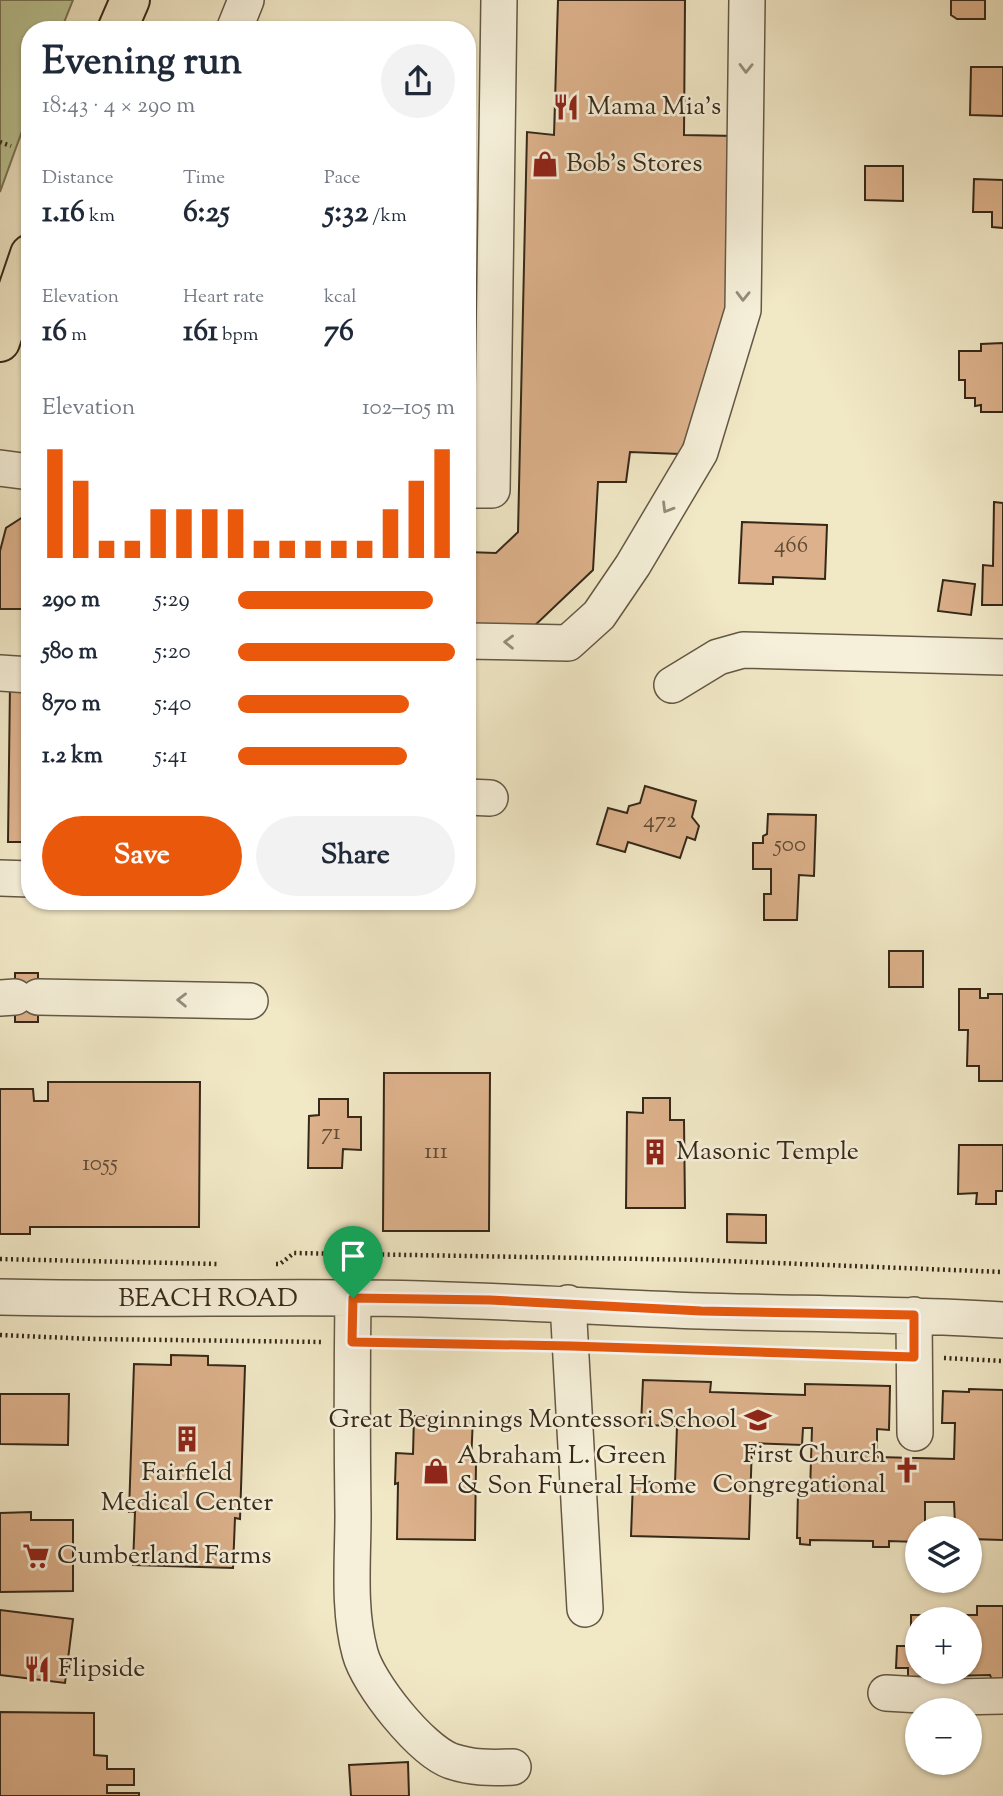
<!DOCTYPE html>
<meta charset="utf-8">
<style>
:root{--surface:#fff;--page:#f2f2f3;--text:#1f2937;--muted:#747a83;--accent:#ea580c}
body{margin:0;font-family:"Sorts Mill Goudy",serif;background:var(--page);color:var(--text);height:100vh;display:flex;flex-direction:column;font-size:26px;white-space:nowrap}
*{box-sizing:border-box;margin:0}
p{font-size:23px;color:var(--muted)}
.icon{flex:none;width:38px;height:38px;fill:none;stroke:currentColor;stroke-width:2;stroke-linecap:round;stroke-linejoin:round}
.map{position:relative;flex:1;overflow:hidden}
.side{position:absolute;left:21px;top:21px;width:455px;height:889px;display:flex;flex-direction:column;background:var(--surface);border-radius:28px;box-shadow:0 2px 5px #0004}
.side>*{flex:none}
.buttons{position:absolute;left:905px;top:1516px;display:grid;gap:14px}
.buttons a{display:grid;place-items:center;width:77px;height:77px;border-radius:50%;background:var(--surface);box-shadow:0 2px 5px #0004;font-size:35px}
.pin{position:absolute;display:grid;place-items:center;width:60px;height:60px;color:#fff;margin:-72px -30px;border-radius:50% 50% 50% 0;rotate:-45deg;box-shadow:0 0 7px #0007}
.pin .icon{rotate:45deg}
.round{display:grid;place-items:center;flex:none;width:74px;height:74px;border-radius:37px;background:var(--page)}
.headline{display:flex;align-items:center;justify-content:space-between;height:119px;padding:0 21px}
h1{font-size:38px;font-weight:800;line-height:52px}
.stats{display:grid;grid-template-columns:repeat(3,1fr);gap:10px;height:119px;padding:7px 21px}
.stats div{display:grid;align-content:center}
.stats b{font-size:30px;font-weight:800}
.stats small{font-size:19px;font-weight:400}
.stats p{font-size:19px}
.chart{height:196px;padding:14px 21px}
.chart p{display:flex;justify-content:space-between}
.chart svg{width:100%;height:126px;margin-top:7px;stroke:var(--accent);stroke-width:6}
.primary-button{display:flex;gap:14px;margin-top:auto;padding:14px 21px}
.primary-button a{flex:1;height:80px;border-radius:42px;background:var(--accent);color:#fff;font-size:28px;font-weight:800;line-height:80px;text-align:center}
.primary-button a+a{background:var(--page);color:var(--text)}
ul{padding:0 21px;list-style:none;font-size:23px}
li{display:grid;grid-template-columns:112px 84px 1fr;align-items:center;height:52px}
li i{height:18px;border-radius:9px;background:var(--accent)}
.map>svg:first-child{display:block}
.green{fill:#bbc594;stroke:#787656;stroke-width:2}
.building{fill:#dcb18b;stroke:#352819;stroke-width:2;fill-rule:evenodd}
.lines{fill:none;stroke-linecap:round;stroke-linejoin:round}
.minor-casing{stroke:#645844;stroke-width:38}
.major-casing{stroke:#352819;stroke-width:42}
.path{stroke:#352819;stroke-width:4.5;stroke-dasharray:2 3.5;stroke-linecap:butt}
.minor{stroke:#f6f0da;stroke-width:35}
.major{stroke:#f1e8c6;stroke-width:38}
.oneway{stroke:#968c7a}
.route-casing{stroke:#fff;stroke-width:14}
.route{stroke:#ea580c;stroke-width:9}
.labels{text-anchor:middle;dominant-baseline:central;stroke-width:5;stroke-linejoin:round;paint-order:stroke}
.number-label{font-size:23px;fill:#5f4a36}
.poi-label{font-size:26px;fill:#352819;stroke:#f6f0da;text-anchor:start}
.street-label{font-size:26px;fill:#352819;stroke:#f6f0da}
</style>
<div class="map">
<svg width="1003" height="1796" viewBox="0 0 1003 1796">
<rect width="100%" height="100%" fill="#f1e8c6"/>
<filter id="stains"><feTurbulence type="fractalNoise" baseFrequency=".00286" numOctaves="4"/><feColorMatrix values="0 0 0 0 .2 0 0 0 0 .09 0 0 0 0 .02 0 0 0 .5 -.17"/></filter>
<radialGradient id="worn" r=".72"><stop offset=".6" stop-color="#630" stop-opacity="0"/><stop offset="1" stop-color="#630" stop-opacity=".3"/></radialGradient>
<!-- green -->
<path class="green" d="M0 0H73L61 30H30V109L0 192Z"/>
<!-- building -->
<path class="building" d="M558 0H685L684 135 736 136 724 337 680 454 630 452 626 482H598L593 570 529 631 467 627V552L496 553 518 532 527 132 554 135Z
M951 0H985V19H957L951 15Z
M971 67H1003V116L970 115Z
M865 166H903V201L865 200Z
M974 179 1003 180V228L992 227V212H973Z
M1003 343V412H981V405L975 406V398H965V380H959V351H981V344Z
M994 502 1003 503V605H982L983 565 993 566Z
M23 517H30V609H0V551L6 528Z
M742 522 827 525 825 579 773 577V584L739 583Z
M943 580 975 584 971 615 938 611Z
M10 684H30V842H8Z
M645 786 696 801 692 817 699 826 695 840 687 837 680 858 628 842 625 852 597 844 608 808 627 813 629 806 640 803Z
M768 814 816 815 814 876 799 875 797 920H764V894H771V869H753V843H763V836L767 834Z
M889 951H923V987H889Z
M15 973H38V1022H15Z
M959 989H980V998H988V994H1003V1081H979V1066H967L968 1030H959Z
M384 1073H490L489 1231H383Z
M48 1082H200L199 1227H30V1234H0V1089H33L34 1101H48Z
M643 1098H670V1120H684L685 1208H626L627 1112 643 1113Z
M319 1099H348V1117H361V1150L343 1149 342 1168H308L309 1116 319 1115Z
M959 1145H1003V1191H996V1204H976L977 1193 958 1194Z
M727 1214 766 1215V1243L727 1242Z
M171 1355 208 1356V1365L245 1366 240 1519 235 1518 233 1568 133 1565 135 1512H129L134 1364 171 1365Z
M643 1380 711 1382 710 1392 805 1395V1384L890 1386 889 1430 877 1429V1457L954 1459 955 1423H942L943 1391 969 1392V1389L1003 1390V1540L970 1539V1528H917V1542L889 1541V1547H873V1541L810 1540V1545L800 1544V1538H797L798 1491 810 1492 812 1428H803L802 1445 752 1443 749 1539 631 1536 633 1481 675 1483 677 1426 641 1425ZM925 1502H954L955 1525 925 1526Z
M0 1394H69L68 1445 0 1444Z
M414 1416 473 1417 471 1463H476L475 1540 397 1539 398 1483 395 1484 396 1453 413 1454Z
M31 1512V1520H73V1591L0 1592V1513Z
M977 1606H1003V1680H992L990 1675 908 1677V1668H896L897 1646H911V1615H977ZM917 1619H970V1671H917Z
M0 1610 73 1619 65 1683 0 1675Z
M0 1712 94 1713V1755L107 1756V1769H134V1785H107V1793H139V1796H0Z
M408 1762 409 1796H351L349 1765Z"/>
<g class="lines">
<!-- minor casing -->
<g class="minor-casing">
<path id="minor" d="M234 30 246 0
M0 468 30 472
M467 490H492L499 0
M467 641 568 643 599 615 633 565 700 452 743 310 747 0
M0 673 30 675
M672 685 718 657 743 650 1003 657
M467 797 490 798
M0 878 30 879
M38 997 250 1001
M0 998 15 997
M0 1297C118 1300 236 1297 354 1298 470 1298 586 1307 702 1311 802 1314 903 1314 1003 1320
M353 1298C352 1370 352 1443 353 1515 353 1560 348 1609 360 1653 368 1684 421 1750 451 1761 472 1768 491 1768 513 1767
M568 1303 585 1609
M914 1315 915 1433
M886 1693 955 1697 1003 1696"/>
</g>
<!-- major casing -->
<g class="major-casing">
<path id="major" d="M117 30 130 0
M0 342 30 254"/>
</g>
<!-- path -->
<path class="path" d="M0 142 11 146
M0 1259 219 1264
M276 1264H280L294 1253 701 1260 1003 1272
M0 1335 93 1339 323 1342
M381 1343 540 1346
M602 1347 883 1356
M944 1358 1003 1361"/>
<!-- minor -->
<use href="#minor" class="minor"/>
<!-- major -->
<use href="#major" class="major"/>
</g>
<!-- one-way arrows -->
<defs><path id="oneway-chevron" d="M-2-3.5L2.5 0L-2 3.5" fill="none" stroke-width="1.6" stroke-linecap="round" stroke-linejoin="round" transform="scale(1.75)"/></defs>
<g class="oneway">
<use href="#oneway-chevron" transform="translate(746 68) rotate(91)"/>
<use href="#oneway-chevron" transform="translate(743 296) rotate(91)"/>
<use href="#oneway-chevron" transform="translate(667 508) rotate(121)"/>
<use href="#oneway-chevron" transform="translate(509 642) rotate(-179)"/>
<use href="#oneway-chevron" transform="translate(182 1000) rotate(-179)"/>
</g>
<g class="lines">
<!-- route casing -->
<g class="route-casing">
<path id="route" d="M353 1298 490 1300 701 1311 914 1315V1357L570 1346 352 1342Z"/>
</g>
<!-- route -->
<use href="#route" class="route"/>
</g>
<!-- icons -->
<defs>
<g id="restaurant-bare" transform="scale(2.1)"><path d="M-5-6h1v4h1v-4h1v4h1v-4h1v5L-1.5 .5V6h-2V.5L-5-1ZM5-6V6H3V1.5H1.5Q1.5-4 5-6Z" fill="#8f2418" stroke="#f6f0da" stroke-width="2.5" paint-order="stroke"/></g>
<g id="shop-bare" transform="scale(2.1)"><path d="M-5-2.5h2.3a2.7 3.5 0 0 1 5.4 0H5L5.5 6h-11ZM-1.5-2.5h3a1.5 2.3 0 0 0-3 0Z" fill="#8f2418" stroke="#f6f0da" stroke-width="2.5" paint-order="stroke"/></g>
<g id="building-bare" transform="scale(2.1)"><path d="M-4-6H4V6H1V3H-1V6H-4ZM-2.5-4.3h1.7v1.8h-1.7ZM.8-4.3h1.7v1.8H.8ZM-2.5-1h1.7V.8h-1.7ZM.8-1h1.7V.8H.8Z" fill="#8f2418" stroke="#f6f0da" stroke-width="2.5" paint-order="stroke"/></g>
<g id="school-bare" transform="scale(2.1)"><path d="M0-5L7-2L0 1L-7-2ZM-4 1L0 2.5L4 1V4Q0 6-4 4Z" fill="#8f2418" stroke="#f6f0da" stroke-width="2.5" paint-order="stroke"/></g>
<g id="church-bare" transform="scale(2.1)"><path d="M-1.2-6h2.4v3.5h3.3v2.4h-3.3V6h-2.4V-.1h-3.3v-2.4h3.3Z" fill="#8f2418" stroke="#f6f0da" stroke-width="2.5" paint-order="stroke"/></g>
<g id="supermarket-bare" transform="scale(2.1)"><path d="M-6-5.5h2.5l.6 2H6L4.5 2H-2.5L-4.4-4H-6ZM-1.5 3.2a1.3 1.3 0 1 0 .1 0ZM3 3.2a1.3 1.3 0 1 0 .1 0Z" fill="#8f2418" stroke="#f6f0da" stroke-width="2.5" paint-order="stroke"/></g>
</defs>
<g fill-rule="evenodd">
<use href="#restaurant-bare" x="566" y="107"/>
<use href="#shop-bare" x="545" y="164"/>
<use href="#building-bare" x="655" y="1152"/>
<use href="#school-bare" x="758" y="1420"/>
<use href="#building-bare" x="187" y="1439"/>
<use href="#church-bare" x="907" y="1470"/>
<use href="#shop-bare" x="436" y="1471"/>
<use href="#supermarket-bare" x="36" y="1556"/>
<use href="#restaurant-bare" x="37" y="1669"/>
</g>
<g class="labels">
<!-- number labels -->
<g class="number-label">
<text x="791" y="546">466</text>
<text x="660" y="821">472</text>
<text x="790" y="845">500</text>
<text x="331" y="1133">71</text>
<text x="436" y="1152">111</text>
<text x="100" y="1164">1055</text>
</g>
<!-- poi labels -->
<g class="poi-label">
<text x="587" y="107">Mama Mia's</text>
<text x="566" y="164">Bob's Stores</text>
<text x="676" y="1152">Masonic Temple</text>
<text x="737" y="1420" text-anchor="end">Great Beginnings Montessori School</text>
<text x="886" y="1455" text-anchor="end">First Church<tspan x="886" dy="30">Congregational</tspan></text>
<text x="457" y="1456">Abraham L. Green<tspan x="457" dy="30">&amp; Son Funeral Home</tspan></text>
<text x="187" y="1473" text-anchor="middle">Fairfield<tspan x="187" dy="30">Medical Center</tspan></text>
<text x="57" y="1556">Cumberland Farms</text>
<text x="58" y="1669">Flipside</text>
</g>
<!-- street labels -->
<g class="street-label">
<text x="208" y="1299">BEACH ROAD</text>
</g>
</g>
<rect width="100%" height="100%" filter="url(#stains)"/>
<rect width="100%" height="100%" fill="url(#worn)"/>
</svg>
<div class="buttons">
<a><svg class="icon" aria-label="layers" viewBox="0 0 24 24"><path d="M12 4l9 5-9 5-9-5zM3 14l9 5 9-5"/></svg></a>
<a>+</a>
<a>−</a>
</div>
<div class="pin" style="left:353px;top:1298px;background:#1e9e55"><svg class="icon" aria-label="arrive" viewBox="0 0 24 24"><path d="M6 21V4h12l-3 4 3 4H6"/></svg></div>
<section class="side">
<div class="headline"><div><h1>Evening run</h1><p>18:43 · 4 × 290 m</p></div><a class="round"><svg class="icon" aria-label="share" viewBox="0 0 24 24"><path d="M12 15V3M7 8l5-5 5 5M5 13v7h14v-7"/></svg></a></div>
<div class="stats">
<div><p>Distance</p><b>1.16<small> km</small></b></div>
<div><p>Time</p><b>6:25</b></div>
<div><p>Pace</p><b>5:32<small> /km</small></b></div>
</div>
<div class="stats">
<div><p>Elevation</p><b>16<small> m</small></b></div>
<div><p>Heart rate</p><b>161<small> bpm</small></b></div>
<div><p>kcal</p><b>76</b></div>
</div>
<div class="chart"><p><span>Elevation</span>102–105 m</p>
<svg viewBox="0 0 160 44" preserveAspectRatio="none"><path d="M5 44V6M15 44V17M25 44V38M35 44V38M45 44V27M55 44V27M65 44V27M75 44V27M85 44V38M95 44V38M105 44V38M115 44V38M125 44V38M135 44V27M145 44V17M155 44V6"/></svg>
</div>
<ul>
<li><b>290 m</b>5:29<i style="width:90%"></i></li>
<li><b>580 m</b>5:20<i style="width:100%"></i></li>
<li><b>870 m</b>5:40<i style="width:79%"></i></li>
<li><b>1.2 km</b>5:41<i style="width:78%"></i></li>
</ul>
<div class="primary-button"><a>Save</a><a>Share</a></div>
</section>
</div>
